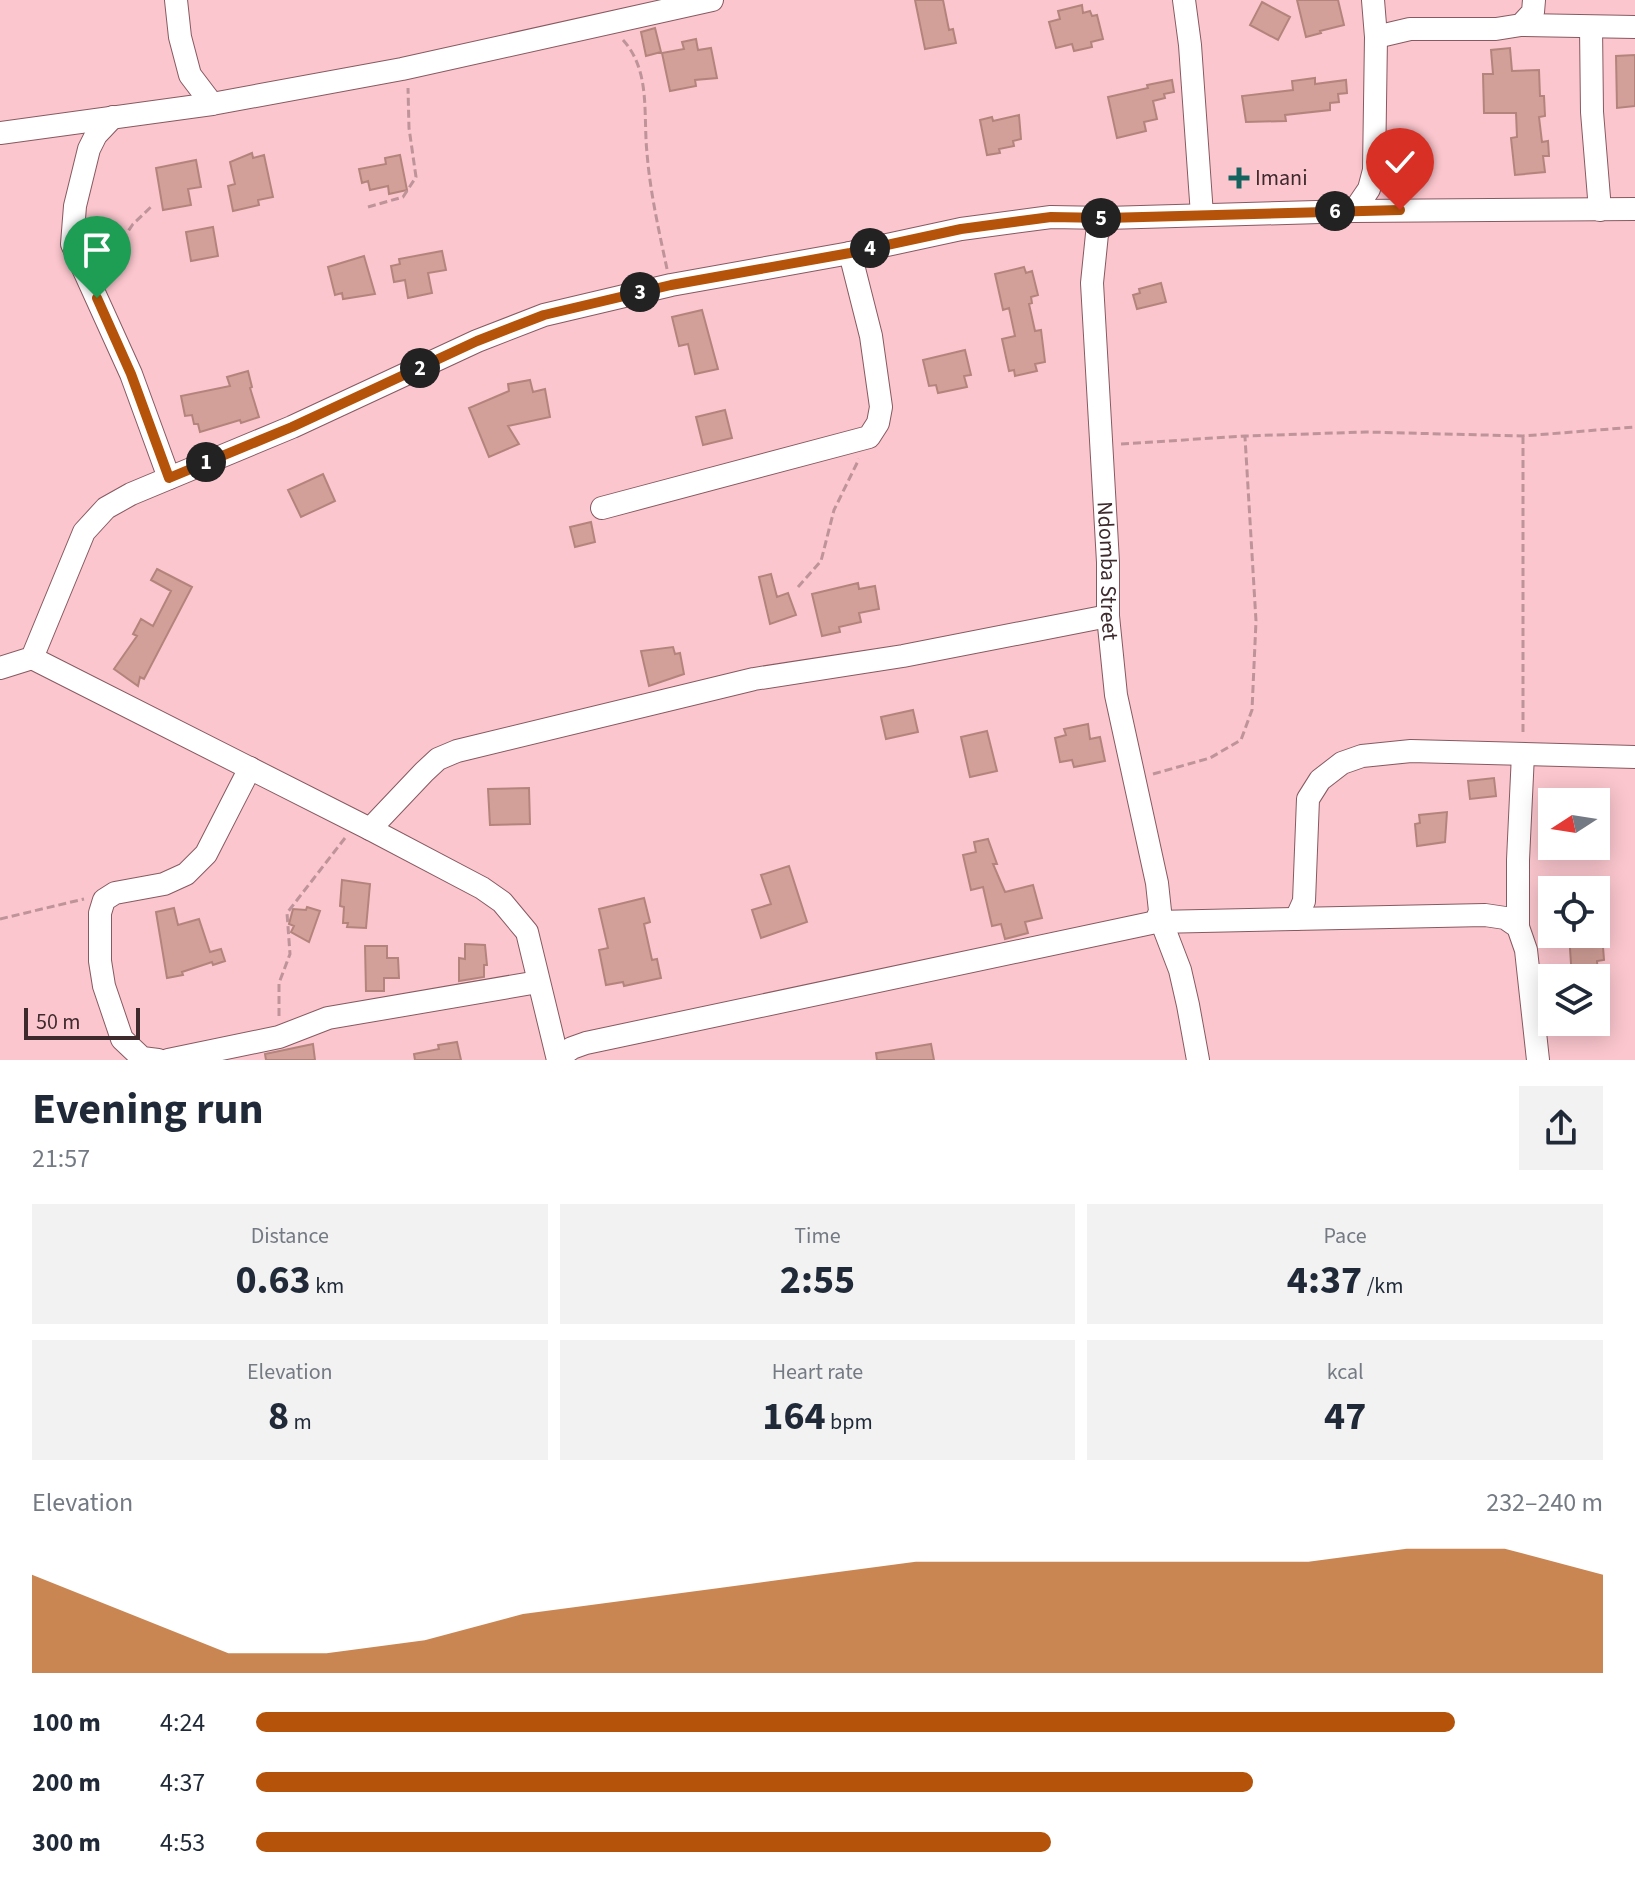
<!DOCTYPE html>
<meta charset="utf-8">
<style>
:root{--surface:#fff;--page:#f2f2f3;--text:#1f2937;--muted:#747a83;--accent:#b45309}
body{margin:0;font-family:"Source Sans 3",sans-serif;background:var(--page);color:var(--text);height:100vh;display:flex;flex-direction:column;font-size:30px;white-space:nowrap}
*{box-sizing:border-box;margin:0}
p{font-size:26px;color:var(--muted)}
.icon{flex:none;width:44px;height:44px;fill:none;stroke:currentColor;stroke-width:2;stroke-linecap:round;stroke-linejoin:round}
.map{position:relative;height:1060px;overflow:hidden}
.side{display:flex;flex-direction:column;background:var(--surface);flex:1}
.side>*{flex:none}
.needle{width:52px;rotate:258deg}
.controls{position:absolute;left:1538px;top:788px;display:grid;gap:16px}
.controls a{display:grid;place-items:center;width:72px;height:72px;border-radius:0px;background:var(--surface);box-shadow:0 4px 20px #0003;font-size:40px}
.scale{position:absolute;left:24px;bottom:20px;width:116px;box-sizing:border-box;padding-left:8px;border:4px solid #3e2a2d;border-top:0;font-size:22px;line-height:28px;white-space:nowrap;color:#3e2a2d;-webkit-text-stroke:6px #fbc6ce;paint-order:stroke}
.pin{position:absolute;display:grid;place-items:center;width:68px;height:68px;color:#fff;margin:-82px -34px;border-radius:50% 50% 50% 0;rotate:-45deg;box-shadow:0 0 8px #0007}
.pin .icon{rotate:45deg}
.km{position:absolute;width:40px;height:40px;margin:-20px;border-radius:50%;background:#222;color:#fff;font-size:22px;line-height:40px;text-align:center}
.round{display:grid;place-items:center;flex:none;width:84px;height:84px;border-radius:0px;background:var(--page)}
.summary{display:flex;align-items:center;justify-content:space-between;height:136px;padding:0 32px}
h1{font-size:44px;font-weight:700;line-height:60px}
.stats{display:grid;grid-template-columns:repeat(3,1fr);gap:12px;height:136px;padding:8px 32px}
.stats div{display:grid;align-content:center;border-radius:0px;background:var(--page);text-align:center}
.stats b{font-size:40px;font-weight:700}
.stats small{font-size:22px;font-weight:400}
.stats p{font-size:22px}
.chart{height:224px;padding:16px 32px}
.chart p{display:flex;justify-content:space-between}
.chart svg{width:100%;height:144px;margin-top:8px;fill:var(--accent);opacity:.7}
ul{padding:0 32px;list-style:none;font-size:26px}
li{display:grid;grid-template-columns:128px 96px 1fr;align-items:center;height:60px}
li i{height:20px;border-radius:10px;background:var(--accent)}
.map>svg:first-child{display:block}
.building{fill:#d2a098;stroke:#b4847c;stroke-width:2}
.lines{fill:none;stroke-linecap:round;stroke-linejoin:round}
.minor-casing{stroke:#875960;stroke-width:24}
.path{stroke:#be949a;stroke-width:3;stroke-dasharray:8 4;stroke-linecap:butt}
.minor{stroke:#fff;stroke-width:22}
.route-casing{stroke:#fff;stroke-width:16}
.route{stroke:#b45309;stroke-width:10}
.poi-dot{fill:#15635f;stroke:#fbc6ce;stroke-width:3}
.labels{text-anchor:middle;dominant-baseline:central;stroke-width:7;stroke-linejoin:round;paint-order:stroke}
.poi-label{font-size:22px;fill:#3e2a2d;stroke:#fbc6ce;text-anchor:start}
.street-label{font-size:22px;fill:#3e2a2d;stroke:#fbc6ce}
</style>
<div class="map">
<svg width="1635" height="1060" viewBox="0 0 1635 1060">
<rect width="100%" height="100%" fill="#fbc6ce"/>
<!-- building -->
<path class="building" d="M915 0H943L949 30 953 29 956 43 925 49Z
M1297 0H1338L1344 25 1320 31 1321 33 1306 37Z
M1262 2 1290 17 1278 40 1250 25Z
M1082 5 1083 13 1090 11 1092 16 1097 15 1103 39 1091 42 1092 47 1074 51 1072 44 1056 48 1049 22 1060 19 1058 11Z
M655 28 661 52 646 56 641 32Z
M696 39 698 50 711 48 717 78 695 80 696 86 670 91 662 53 684 49 682 42Z
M1510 48 1512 71 1539 70 1540 96H1544L1545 116 1539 117 1542 142 1548 141 1549 156H1543L1545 172 1515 175 1511 138 1517 137 1516 113H1484L1483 74H1493L1491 50Z
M1635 55V106L1617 108 1616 56Z
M1315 78V84L1346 80 1347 93 1338 94 1339 102 1330 103V110L1285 115 1286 121 1246 122 1242 96 1293 90 1292 81Z
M1172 80 1174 92 1164 94 1165 98 1153 101 1157 119 1144 122 1146 131 1117 138 1108 97 1148 88 1147 85Z
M1019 115 1021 139 1013 141 1014 146 999 149 1000 153 987 155 980 120 992 117 993 121Z
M252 153 253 158 264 155 273 197 258 200 259 205 233 211 228 186 235 184 230 162Z
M400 155 407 190 389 194 388 186 370 190 368 181 362 183 359 169 386 164 385 158Z
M196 160 201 187 188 189 191 205 163 210 156 168Z
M213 227 218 256 191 261 186 232Z
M442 251 446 270 428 273 432 293 408 298 405 280 394 282 391 266 400 264 399 259Z
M364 256 375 294 343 299 342 293 335 295 328 267Z
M1024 267 1026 273 1032 271 1038 295 1031 297 1032 303 1029 304 1035 331 1041 330 1045 362 1035 364 1037 371 1015 376 1014 370 1009 371 1002 339 1015 336 1009 308 1003 310 995 274Z
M1161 283 1166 302 1137 309 1133 295 1140 293 1139 289Z
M702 310 718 369 695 374 688 344 679 346 672 317Z
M965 350 971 375 964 376 967 387 938 393 936 385 929 386 923 360Z
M248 371 252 387 250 388 259 417 241 423 240 420 200 432 198 424H194L192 415 185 416 181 396 230 386 227 377Z
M530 380 533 392 545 389 550 417 508 426 519 444 489 457 469 408 509 391 508 384Z
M725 410 732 438 703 445 696 417Z
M323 474 335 501 301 517 288 490Z
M591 522 595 542 575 547 570 527Z
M157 569 192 587 144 679 140 677 138 686 114 669 137 636 133 634 141 619 153 626 171 591 151 580Z
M771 574 777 597 788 593 796 615 770 624 759 577Z
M858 583 859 589 875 586 879 609 859 613 861 622 839 627 840 632 822 636 812 594Z
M673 647 675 654 680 653 684 674 649 686 641 651Z
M913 710 918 732 886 739 881 717Z
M1088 724 1090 739 1100 737 1105 761 1074 767 1072 760 1060 762 1055 738 1066 735 1064 729Z
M987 731 997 771 970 777 961 737Z
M1494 778 1496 796 1470 799 1468 781Z
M529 788 530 824 490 825 488 789Z
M1447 812 1445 842 1417 846 1415 824 1420 823 1419 815Z
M988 839 997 864H993L1005 892 1033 885 1042 918 1025 922 1028 933 1005 939 1001 924 992 926 983 887 971 890 963 855 976 852 974 842Z
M789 866 807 922 761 938 752 910 771 904 761 875Z
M342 880 370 884 366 928 347 927 348 923H343L344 907 340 906Z
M644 898 650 922 644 924 652 960 657 959 661 978 624 986 623 982 606 985 599 950 608 948 599 909Z
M307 907 320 911 309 942 291 932 294 926 289 924 293 909 306 910Z
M174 908 178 925 199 919 210 952 221 949 225 961 213 965 212 962 182 972 183 975 167 978 156 912Z
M1569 934H1602L1604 960 1597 961 1598 978H1572Z
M465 944 485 945 487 965H484V977L459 981V958L465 959Z
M365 946H387V958H398L399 978H384V991H366Z
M457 1042 461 1060H415L414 1054 439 1049 438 1045Z
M313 1044 315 1060H266L265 1054Z
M931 1044 934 1060H877L876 1053Z"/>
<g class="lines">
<!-- minor casing -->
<g class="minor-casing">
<g id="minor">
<path d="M176 0 180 37 190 75 212 104"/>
<path d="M1184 0 1190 45 1202 215"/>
<path d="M1521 25 1635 27"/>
<path d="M1591 27 1592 112 1600 210"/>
<path d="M1376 37 1410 29H1496L1521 25 1533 12 1534 0"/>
<path d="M113 117 96 135 89 149 75 206 72 244 131 374 169 478"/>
<path d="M0 133 212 104 402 69 712 0"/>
<path d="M1354 211 1369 189 1374 170 1376 37 1373 0"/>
<path id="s1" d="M1106 218 1097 234 1092 283 1108 562V616L1116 695 1157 883 1160 911 1156 922"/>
<path d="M602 508 869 437 878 423 881 407 871 336 850 253"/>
<path d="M32 658 370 829 482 888 502 902 527 932 558 1060"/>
<path d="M0 668 32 658 84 532 106 508 131 494 292 427 477 341 544 315 671 285 850 253 961 229 1051 217 1106 218 1354 211 1635 209"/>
<path d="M370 829 424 772 438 759 457 751 754 679 903 656 1108 616"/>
<path d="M1296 919 1304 901 1308 799 1320 780 1342 763 1362 756 1411 751 1635 757"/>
<path d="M1162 923 1180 970 1188 1005 1198 1060"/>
<path d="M1518 927V860L1523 754"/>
<path d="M558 1058 572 1048 586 1043 1156 922 1485 915 1505 918 1518 927 1526 950 1538 1060"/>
<path d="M158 1060 142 1058 122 1039 104 986 100 961V913L104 900 115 893 164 884 186 874 206 854 250 768"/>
<path d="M168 1060 279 1037 328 1018 538 982"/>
</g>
</g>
<!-- path -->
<path class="path" d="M623 40C651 71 643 114 647 153 650 192 659 231 667 269
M368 207 403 197 416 177 409 128 408 88
M104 271 105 265 133 224 153 205
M1523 436V736
M1121 444 1245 436 1366 432 1523 436 1635 427
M798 587 821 561 834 510 859 459
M1153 774 1210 758 1241 740 1252 710 1256 621 1245 437
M0 919 84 899
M279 1016V983L290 954 287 913 345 838"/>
<!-- minor -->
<use href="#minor" class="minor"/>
</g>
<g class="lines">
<!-- route casing -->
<g class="route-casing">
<path id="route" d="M97 298 131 374 169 478 292 427 477 341 544 315 671 285 850 253 961 229 1051 217 1106 218 1400 210"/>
</g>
<!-- route -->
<use href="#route" class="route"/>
</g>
<!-- markers -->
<path class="poi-dot" d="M1235 166h8v8h8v8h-8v8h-8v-8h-8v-8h8z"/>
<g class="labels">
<!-- poi labels -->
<g class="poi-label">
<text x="1255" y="178">Imani</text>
</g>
<!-- street labels -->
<g class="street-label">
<text stroke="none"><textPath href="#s1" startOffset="356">Ndomba Street</textPath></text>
</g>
</g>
</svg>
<div class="controls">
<a><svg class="needle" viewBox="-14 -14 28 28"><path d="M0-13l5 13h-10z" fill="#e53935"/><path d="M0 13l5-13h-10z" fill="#747a83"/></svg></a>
<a><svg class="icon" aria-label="locate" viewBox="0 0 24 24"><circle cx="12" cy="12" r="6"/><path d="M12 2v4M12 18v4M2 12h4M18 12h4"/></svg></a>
<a><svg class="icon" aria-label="layers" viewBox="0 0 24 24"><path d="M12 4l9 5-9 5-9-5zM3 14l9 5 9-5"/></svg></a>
</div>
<div class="scale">50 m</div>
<div class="pin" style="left:97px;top:298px;background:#1e9e55"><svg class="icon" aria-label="arrive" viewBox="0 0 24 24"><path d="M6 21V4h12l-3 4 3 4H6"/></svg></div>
<div class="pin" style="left:1400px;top:210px;background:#d93025"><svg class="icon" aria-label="check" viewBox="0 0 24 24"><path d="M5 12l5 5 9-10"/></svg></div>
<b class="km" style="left:206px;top:462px">1</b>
<b class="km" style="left:420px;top:368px">2</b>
<b class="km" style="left:640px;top:292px">3</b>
<b class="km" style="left:870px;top:248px">4</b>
<b class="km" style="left:1101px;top:218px">5</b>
<b class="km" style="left:1335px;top:211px">6</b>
</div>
<section class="side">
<div class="summary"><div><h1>Evening run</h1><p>21:57</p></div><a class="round"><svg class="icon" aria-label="share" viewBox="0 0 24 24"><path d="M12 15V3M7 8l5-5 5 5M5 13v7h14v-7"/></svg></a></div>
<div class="stats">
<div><p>Distance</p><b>0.63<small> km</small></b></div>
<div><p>Time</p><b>2:55</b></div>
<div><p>Pace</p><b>4:37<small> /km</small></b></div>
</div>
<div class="stats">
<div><p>Elevation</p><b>8<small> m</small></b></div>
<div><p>Heart rate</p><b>164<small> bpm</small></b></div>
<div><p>kcal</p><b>47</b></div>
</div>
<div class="chart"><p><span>Elevation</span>232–240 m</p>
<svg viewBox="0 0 160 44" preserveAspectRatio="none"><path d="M0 44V14L10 26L20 38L30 38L40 34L50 26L60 22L70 18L80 14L90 10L100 10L110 10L120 10L130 10L140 6L150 6L160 14V44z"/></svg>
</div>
<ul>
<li><b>100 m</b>4:24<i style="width:89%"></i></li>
<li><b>200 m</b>4:37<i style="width:74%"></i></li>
<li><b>300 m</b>4:53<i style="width:59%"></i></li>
</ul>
</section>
